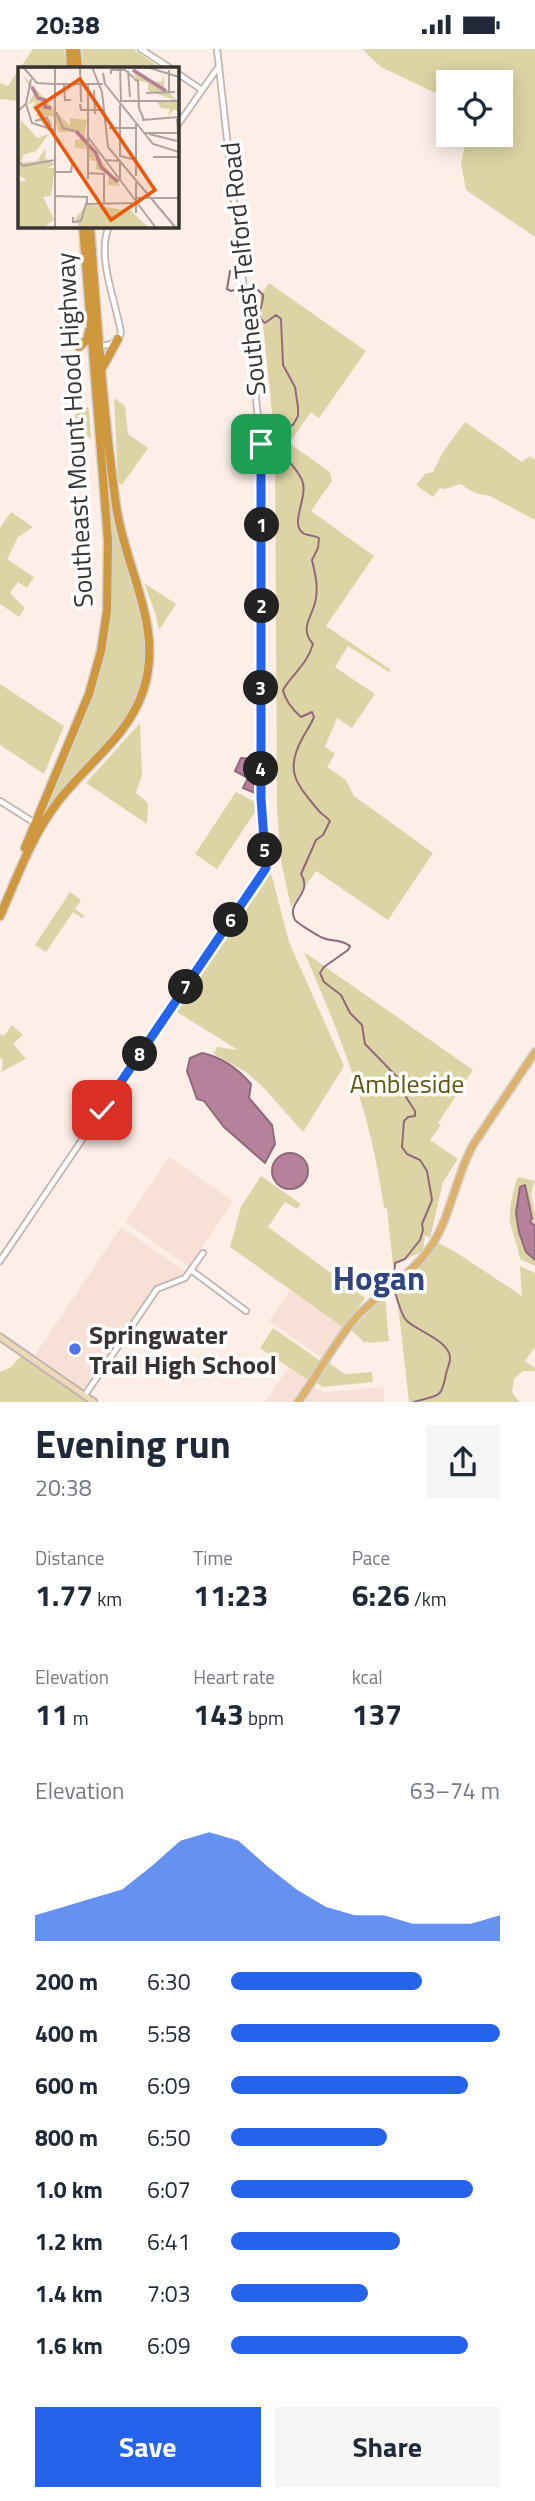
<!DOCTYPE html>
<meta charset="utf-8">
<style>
:root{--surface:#fff;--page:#f6f6f7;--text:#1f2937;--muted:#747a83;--accent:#2563eb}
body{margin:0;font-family:"Titillium Web",sans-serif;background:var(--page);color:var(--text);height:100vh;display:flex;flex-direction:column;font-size:26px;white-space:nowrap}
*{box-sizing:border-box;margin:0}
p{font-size:23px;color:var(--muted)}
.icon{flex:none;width:38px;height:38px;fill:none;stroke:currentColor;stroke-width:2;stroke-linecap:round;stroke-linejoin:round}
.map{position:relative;height:1353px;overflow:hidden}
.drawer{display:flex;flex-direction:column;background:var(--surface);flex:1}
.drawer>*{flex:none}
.tools{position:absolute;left:436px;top:21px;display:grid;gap:14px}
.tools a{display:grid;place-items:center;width:77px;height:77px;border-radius:0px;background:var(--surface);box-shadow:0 4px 18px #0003;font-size:35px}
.pin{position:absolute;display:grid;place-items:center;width:60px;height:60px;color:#fff;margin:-30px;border-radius:14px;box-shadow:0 4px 10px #0006}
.km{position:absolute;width:35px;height:35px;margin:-18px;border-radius:50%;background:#222;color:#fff;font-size:19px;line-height:35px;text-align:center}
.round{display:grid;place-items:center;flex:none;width:74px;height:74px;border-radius:0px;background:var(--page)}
.head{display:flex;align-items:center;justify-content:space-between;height:119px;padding:0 35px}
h1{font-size:38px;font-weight:700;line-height:52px}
.metrics{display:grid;grid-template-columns:repeat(3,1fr);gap:10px;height:119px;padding:7px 35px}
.metrics div{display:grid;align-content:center}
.metrics b{font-size:30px;font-weight:700}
.metrics small{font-size:19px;font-weight:400}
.metrics p{font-size:19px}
.chart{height:196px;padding:14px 35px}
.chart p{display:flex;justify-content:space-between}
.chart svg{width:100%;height:126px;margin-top:7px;fill:var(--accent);opacity:.7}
.primary-button{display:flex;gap:14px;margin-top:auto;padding:14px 35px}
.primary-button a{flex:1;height:80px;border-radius:0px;background:var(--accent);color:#fff;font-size:28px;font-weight:700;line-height:80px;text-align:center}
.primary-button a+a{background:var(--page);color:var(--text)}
ul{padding:0 35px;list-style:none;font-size:23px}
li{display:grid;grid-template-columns:112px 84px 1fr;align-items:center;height:52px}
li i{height:18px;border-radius:9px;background:var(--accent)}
.status{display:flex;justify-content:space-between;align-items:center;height:49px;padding:0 35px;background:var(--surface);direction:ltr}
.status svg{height:19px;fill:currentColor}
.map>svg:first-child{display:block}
.built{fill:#f7e1d7}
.green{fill:#ddd4a6}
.water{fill:#b6819a;stroke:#906a7a;stroke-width:2}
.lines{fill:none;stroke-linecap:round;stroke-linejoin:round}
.stream{stroke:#906a7a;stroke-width:2}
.tertiary-casing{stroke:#c3b5af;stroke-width:8}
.secondary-casing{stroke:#c3b5af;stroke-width:9}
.primary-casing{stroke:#d3d2d2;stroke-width:10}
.trunk-casing{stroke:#d3d2d2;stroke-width:11}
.tertiary{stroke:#fff;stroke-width:4.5}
.secondary{stroke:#edd9b6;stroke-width:5}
.primary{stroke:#dcb26d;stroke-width:7}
.trunk{stroke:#d0983c;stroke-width:8}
.route-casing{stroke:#fff;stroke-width:14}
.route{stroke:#2563eb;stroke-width:9}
.poi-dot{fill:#4f72e6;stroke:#fff;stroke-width:2.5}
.labels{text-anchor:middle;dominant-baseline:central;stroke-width:7;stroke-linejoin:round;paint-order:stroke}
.street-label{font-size:26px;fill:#393331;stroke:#fff}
.park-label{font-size:26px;fill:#635718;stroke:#fff}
.poi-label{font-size:26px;font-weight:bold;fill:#393331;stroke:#fff;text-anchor:start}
.district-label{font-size:33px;font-weight:bold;fill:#31457e;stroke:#fff}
.inset-river{fill:none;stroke:#b6819a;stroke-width:3.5}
.inset-road{fill:none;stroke:#afa39f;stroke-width:2}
.view{fill:#e8590c;fill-opacity:0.15;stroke:#e8590c;stroke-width:3.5}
.inset-edge{fill:none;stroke:#393331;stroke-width:3.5}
</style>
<div class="status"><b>20:38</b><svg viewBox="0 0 49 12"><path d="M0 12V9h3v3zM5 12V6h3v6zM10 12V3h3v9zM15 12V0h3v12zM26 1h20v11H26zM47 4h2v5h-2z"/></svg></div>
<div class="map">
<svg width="535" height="1353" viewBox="0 0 535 1353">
<rect width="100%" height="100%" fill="#fdeee8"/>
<!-- built -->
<path class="built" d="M169 1108 233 1152 189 1218 125 1173Z
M121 1178 185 1222 177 1228 156 1236 86 1338 82 1339 35 1306Z
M290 1241 344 1279 323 1310 269 1272Z
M288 1319 307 1331 293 1353H265Z
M314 1338 323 1343 383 1338 385 1353H304Z"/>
<!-- green -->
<path class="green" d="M33 0H64L66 19H20Z
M82 0H133L161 19H83Z
M362 0H535V188L466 141 461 114 467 86H500V33H448V50L381 18Z
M19 20V52L0 50V34L8 37Z
M269 234 366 302 319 369 311 363 289 394 330 423 332 432 311 462 374 507 326 577 391 621 389 623 348 597 335 618 375 645 352 679 337 669 325 698 335 705 327 718 346 731 354 747 433 804 388 871 316 822 291 858 281 812 277 762 275 392 260 247Z
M114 349 125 357 128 385 148 399 122 436 118 433Z
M83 355 89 360 91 390 69 375Z
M100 362C106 401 109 441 117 480 132 555 169 596 125 672L39 776 42 764 50 752C66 707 90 664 102 617 122 537 106 444 100 362Z
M465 373 522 413 530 407 535 411V471L490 447 475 444 460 435 445 440 440 439 433 448 416 436 425 425 433 423 443 403Z
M11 463 33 478 18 488 7 510 34 528 27 539 18 533 10 544 25 559 19 568 0 555V479Z
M144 534 176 555 159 581 155 563Z
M0 635 64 677 44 725 0 696Z
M140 674 142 726 136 744 148 754 147 775 86 734Z
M236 743 257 754V760L217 820 195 805Z
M270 820 289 893 344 1017 303 1083 264 1039 246 1023 214 1005 217 998 238 1001 174 961Z
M70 843 81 851 75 860 85 867 82 869 73 863 46 903 35 896Z
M304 903 473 1021 438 1074 441 1076 430 1091 458 1110 443 1133 430 1189 425 1186 423 1202 393 1216 387 1160 384 1158C370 1062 343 992 304 903Z
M12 976 23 986 13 995 26 1010 1 1023 3 1012 0 1008V985L4 987Z
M261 1127 301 1155 297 1160 285 1153 268 1178 365 1249 344 1279 230 1198 241 1158Z
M518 1128 535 1132 531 1145 535 1165V1217L520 1210C518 1197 512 1184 510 1172 509 1160 513 1138 518 1128Z
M438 1194 454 1202 522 1247 520 1217 535 1224V1298L525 1312 535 1319V1322H523L514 1330 512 1343 519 1353H409L396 1238 417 1222Z
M382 1249H385L389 1292 370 1294 367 1292 365 1294 351 1281Z
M273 1279 322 1313 309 1332 260 1299Z
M20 1308 30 1312 89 1353H0V1323L11 1318Z
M329 1314 345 1325 372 1323 373 1333 323 1338 316 1334Z"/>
<!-- water -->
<path class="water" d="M241 709 256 710 255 744 243 739 248 729 235 722Z
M202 1004C222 1008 238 1020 251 1035L249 1049 272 1076 275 1095 265 1114 224 1078 204 1052 197 1050 187 1022 190 1009Z
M272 1122a18 18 0 1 1 36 0a18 18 0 1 1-36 0Z
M525 1136 532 1169 530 1173 535 1177V1211L526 1203 519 1183 516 1164 520 1138Z"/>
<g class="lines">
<!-- stream -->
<path class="stream" d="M230 222 227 240 231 242 241 239
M247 238H255L263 246C264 256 254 266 265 274L276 266 281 270 283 316 295 338 298 358V367L293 376 278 381 274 388C278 405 295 415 302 431 309 447 289 475 303 484 307 487 314 486 319 489L318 499 312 511C315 524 318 535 316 549 314 566 298 579 313 595 307 616 292 625 283 641 285 651 293 661 301 668L312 663 314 668C311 675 307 681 303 688 284 722 296 734 318 761 322 766 326 767 330 772L323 786 316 791 301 825C314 845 285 853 295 871 297 874 318 887 323 889 333 893 341 890 350 897L348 901 324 918 320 924 324 933 341 946 350 964 362 976 365 995 402 1033 404 1045 415 1062V1067L408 1068 404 1072 402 1098 407 1105 420 1111 427 1122 432 1151 422 1175 423 1181 420 1191 405 1210 395 1214 394 1232
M394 1237C395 1245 402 1268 407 1272 417 1282 451 1292 450 1310 450 1314 447 1320 446 1325 441 1353 436 1345 414 1353"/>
<!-- tertiary casing -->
<g class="tertiary-casing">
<path id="tertiary" d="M141 0 170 19
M177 24 202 41
M177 77 219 17
M97 297C108 296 118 296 121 284 116 252 96 208 109 177
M0 752 35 774
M0 1212 266 819 261 749V395L217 0
M191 1221 246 1262
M85 1346 157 1240 185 1229 203 1204"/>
</g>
<!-- secondary casing -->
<g class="secondary-casing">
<path id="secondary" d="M0 1288 94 1353"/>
</g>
<!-- primary casing -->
<g class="primary-casing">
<path id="primary" d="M298 1353C319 1325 335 1291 359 1265 382 1242 411 1226 430 1199 451 1168 455 1129 473 1096L535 1003"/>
</g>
<!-- trunk casing -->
<g class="trunk-casing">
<path id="trunk" d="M70 0 71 19
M76 0 78 19
M79 298 87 291 89 282
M101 321 118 290
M25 799 89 645 101 602 107 562 108 492 83 177
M0 867C17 829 31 788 57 754 85 716 128 688 143 642 165 578 124 518 116 456 103 363 97 270 90 177"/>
</g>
<!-- tertiary -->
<use href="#tertiary" class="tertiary"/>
<!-- secondary -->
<use href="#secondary" class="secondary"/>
<!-- primary -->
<use href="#primary" class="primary"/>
<!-- trunk -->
<use href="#trunk" class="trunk"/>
</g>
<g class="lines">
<!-- route casing -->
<g class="route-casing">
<path id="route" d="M102 1061 266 819 261 749V395"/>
</g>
<!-- route -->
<use href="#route" class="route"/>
</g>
<!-- markers -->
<circle class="poi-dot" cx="75" cy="1300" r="7"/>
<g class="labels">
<!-- street labels -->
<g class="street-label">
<text transform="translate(243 220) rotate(-96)">Southeast Telford Road</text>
<text transform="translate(74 381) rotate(-93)">Southeast Mount Hood Highway</text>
</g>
<!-- park labels -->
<g class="park-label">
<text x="407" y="1034">Ambleside</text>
</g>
<!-- poi labels -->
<g class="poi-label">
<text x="89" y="1285">Springwater<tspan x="89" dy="30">Trail High School</tspan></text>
</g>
<!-- district labels -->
<g class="district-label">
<text x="379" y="1229">Hogan</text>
</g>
</g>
<!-- overview -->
<g transform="translate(18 18)">
<rect width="161" height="161" fill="#fdeee8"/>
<path d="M115 3 134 14 143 15 146 8V20L161 36V45L156 42 150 50 152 42 143 41 138 34 157 33 130 24V16L118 13ZM4 7 52 59V51L69 53 66 69 102 119 90 118 91 107 78 102V94L70 93 75 91H70V82L57 81V73L65 72 63 65H41L35 49 25 50 30 55 32 63 31 65 18 48 21 44H13L21 43 14 41 18 34 9 38 16 27ZM3 53 19 71 31 67 18 84 5 88 4 96 0 91ZM28 81 27 91 37 97 30 101H37L33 129 25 130 36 152 26 161H0V115L9 113 0 108V96L19 94ZM69 137 113 144 131 161H62L57 152Z" fill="#ddd4a6"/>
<path class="inset-river" d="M115 3 148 24M14 20 20 31 27 33V40L33 41M58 64 78 86 83 100 100 115"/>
<path class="inset-road" d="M5 0 19 16 36 17M62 0 63 35M74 0 84 25 90 80 158 161M99 0 132 1 161 10M102 0 103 33M6 1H47M151 3V25M110 4 112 30M85 6 87 17 135 77 161 85M93 7V3H107L116 11M116 12 120 14 121 41 126 53M37 17H85M46 18 47 33H53M70 18V112M76 23 77 47M128 26 157 25M102 34H161M8 37 14 56 36 63M62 37 63 43H85M102 38V89L118 93M0 44 8 37 13 12M38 45 45 61 57 64M159 52 161 77M124 53 161 50M17 54 29 51 33 59M118 57V109M91 61H118M126 66H161M131 67 159 74M70 70 138 161M135 90H161M86 93 102 94V114M0 94 5 99 37 93M37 105H53L54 98M70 106 86 107V137M38 129 69 130V137M118 131H161M67 137 118 136M118 146V115M55 150V155L63 154 68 137M37 161V0"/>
<path class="view" d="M62 12 137 123 93 153 18 41Z"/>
<rect width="161" height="161" class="inset-edge"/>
</g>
</svg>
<div class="tools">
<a><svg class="icon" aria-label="locate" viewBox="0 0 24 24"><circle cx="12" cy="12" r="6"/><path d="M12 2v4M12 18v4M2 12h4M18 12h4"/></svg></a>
</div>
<div class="pin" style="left:261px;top:395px;background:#1e9e55"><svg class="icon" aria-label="arrive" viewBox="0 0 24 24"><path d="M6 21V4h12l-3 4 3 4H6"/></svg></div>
<div class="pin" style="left:102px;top:1061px;background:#d93025"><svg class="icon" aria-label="check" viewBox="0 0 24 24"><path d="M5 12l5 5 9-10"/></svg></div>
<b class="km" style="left:262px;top:476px">1</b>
<b class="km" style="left:262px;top:557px">2</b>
<b class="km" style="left:261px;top:639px">3</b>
<b class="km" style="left:261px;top:720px">4</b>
<b class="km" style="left:265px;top:801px">5</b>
<b class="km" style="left:231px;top:871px">6</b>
<b class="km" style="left:186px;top:938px">7</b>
<b class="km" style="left:140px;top:1005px">8</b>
</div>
<section class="drawer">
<div class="head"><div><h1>Evening run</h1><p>20:38</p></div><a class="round"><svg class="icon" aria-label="share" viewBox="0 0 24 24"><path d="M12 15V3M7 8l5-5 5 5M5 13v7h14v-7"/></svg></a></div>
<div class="metrics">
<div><p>Distance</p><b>1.77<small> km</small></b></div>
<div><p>Time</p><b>11:23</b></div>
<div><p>Pace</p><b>6:26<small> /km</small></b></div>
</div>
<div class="metrics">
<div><p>Elevation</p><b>11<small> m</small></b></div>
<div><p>Heart rate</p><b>143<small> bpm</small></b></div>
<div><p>kcal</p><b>137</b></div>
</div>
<div class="chart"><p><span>Elevation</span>63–74 m</p>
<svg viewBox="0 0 160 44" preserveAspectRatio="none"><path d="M0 44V35L10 32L20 29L30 26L40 18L50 9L60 6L70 9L80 18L90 26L100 32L110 35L120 35L130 38L140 38L150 38L160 35V44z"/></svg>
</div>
<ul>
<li><b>200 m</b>6:30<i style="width:71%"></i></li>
<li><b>400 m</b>5:58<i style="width:100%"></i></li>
<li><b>600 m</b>6:09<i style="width:88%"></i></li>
<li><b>800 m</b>6:50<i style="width:58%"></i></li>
<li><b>1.0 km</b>6:07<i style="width:90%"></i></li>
<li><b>1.2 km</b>6:41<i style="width:63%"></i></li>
<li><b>1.4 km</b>7:03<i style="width:51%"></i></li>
<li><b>1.6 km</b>6:09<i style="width:88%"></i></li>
</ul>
<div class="primary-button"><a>Save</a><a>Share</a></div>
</section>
